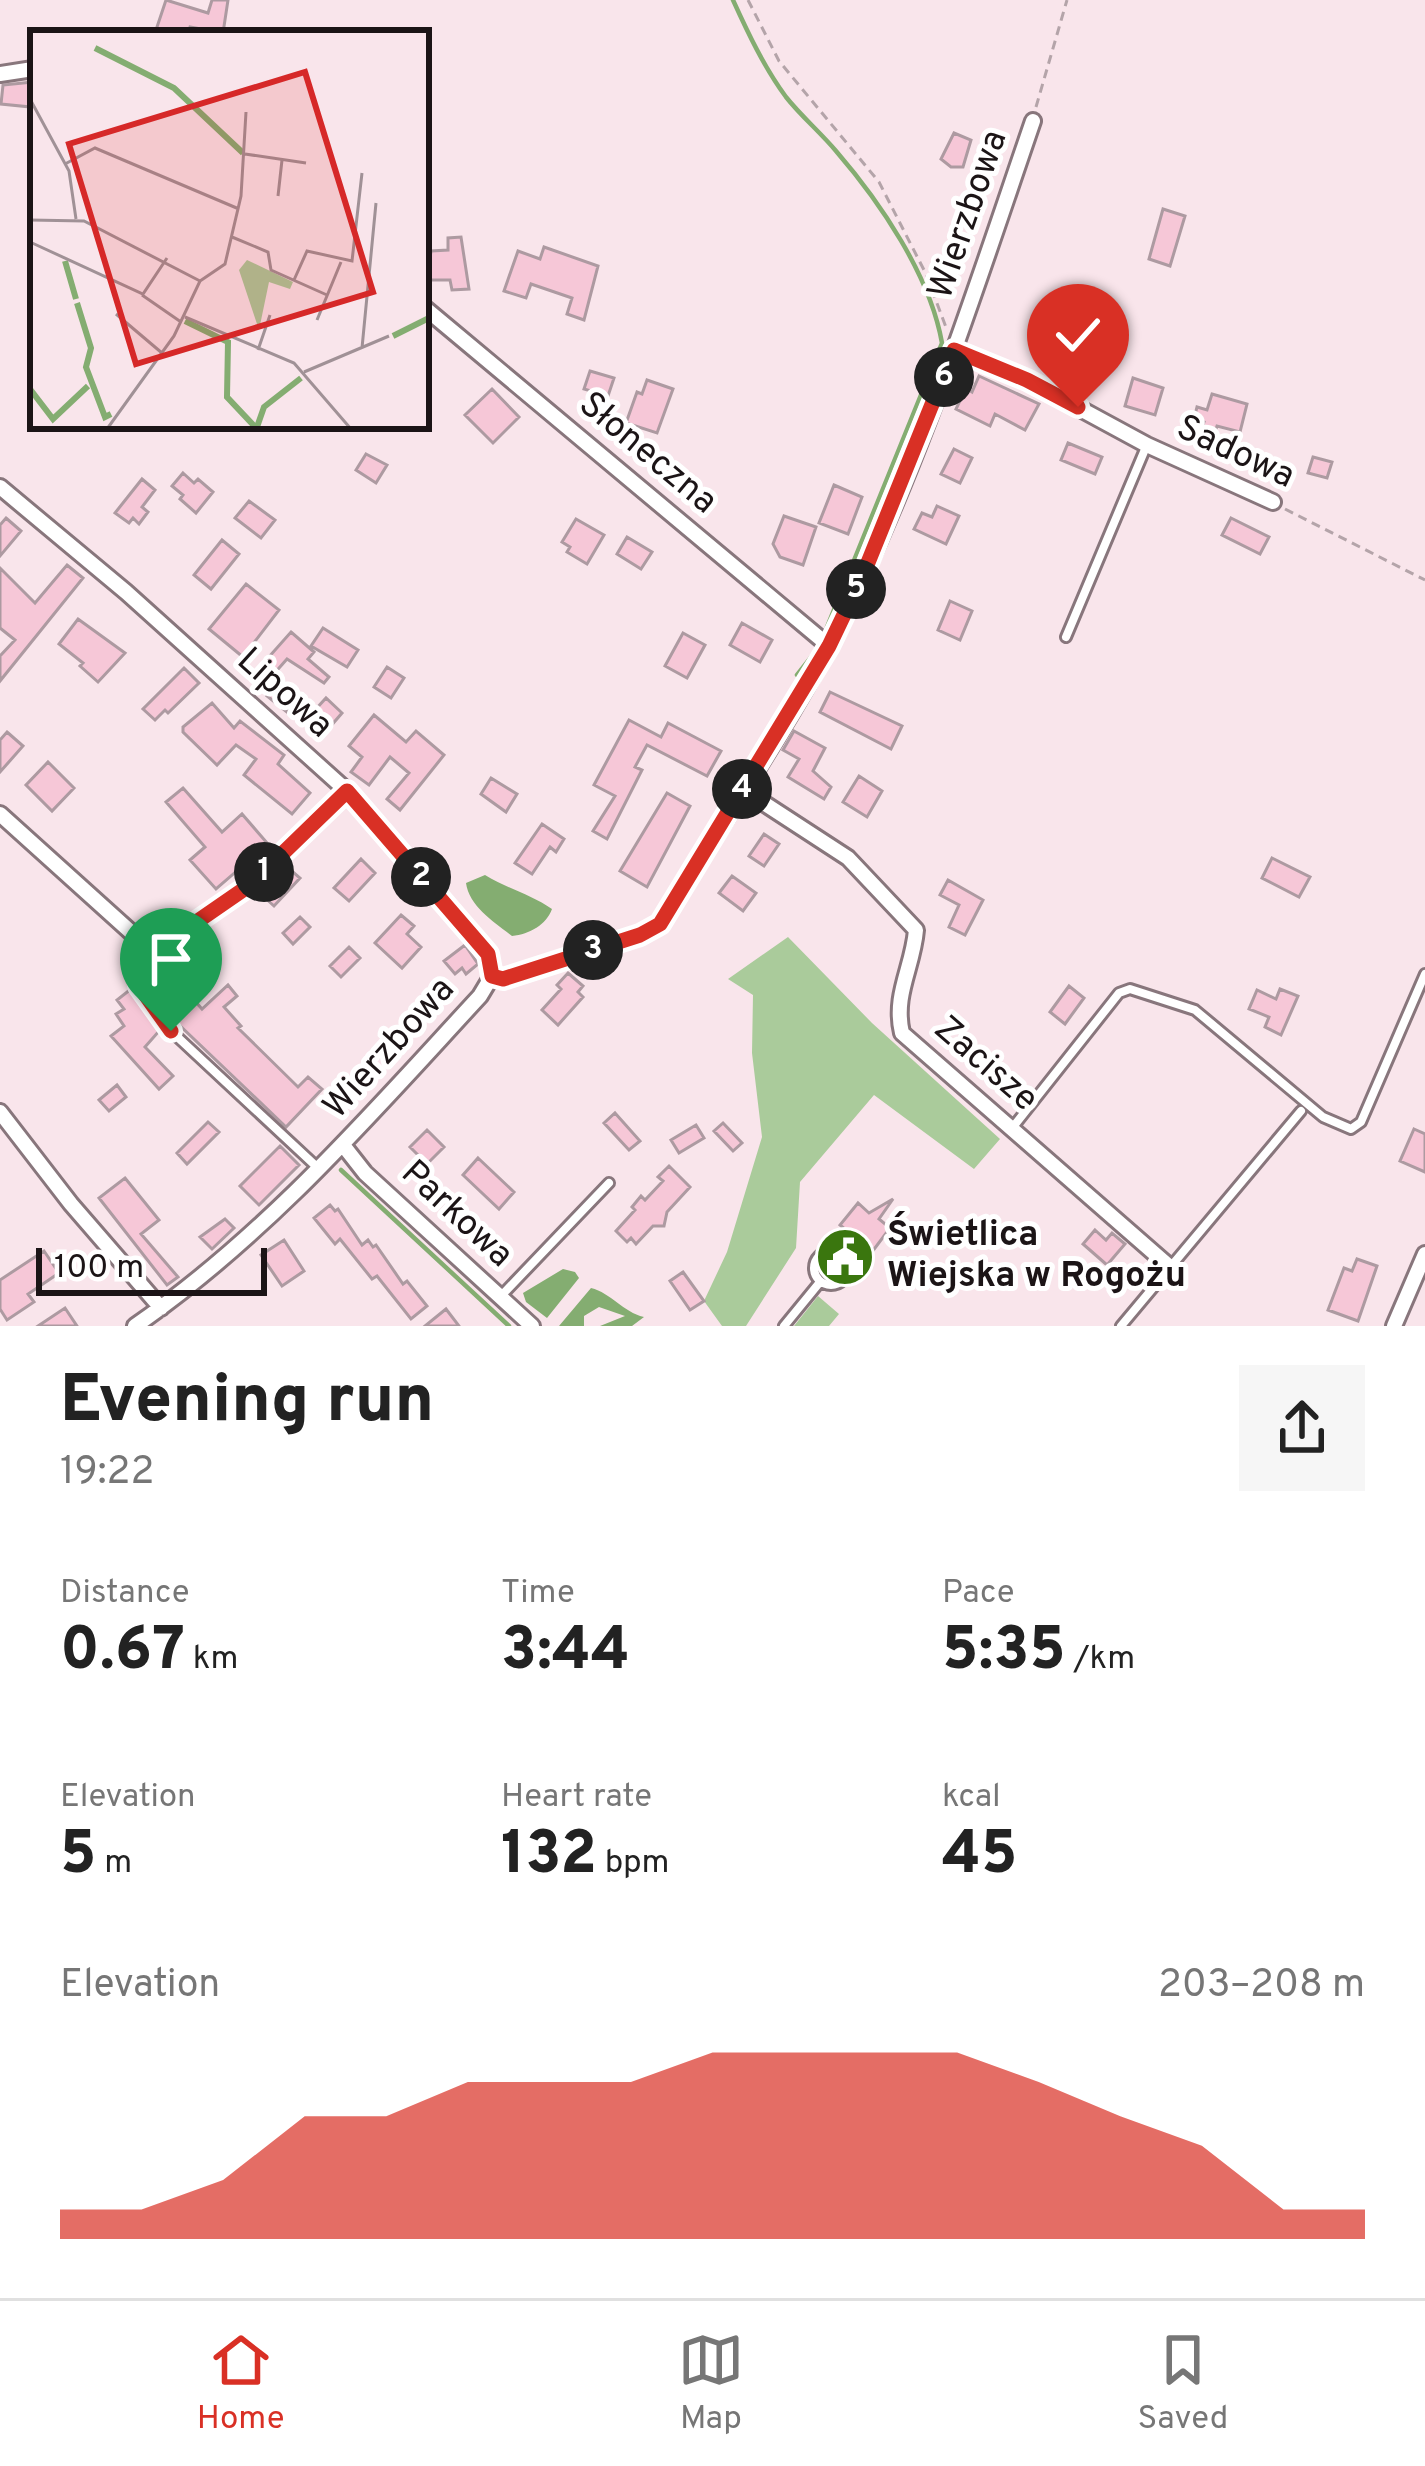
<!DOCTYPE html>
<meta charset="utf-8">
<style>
:root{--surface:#fff;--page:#f6f6f6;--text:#222;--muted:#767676;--line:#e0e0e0;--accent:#d93025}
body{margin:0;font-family:Overpass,sans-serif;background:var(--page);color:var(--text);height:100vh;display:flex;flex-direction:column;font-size:45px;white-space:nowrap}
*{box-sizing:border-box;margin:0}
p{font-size:39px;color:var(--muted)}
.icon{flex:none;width:66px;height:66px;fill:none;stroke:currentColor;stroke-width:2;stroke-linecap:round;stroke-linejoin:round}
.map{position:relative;height:1326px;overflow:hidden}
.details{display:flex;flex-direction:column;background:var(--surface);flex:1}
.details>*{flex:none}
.scale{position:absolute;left:36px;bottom:30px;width:231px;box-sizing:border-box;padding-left:12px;border:6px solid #1b1416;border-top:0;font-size:33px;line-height:42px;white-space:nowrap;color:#1b1416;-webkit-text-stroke:9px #fff;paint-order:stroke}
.pin{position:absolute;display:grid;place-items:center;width:102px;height:102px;color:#fff;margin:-123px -51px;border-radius:50% 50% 50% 0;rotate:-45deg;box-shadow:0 0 12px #0007}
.pin .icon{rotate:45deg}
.km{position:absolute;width:60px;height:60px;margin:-30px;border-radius:50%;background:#222;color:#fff;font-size:33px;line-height:60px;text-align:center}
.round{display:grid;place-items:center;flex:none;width:126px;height:126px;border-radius:0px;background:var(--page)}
.summary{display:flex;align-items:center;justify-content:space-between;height:204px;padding:0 60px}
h1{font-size:66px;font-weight:800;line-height:90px}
.figures{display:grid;grid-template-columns:repeat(3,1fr);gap:18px;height:204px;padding:12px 60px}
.figures div{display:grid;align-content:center}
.figures b{font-size:60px;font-weight:800}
.figures small{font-size:33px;font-weight:400}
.figures p{font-size:33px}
.chart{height:336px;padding:24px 60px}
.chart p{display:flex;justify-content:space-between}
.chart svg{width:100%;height:216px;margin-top:12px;fill:var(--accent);opacity:.7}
.menu{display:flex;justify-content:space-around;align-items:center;height:168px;border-top:3px solid var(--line);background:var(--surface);font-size:33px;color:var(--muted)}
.menu a{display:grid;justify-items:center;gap:6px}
.menu .on{color:var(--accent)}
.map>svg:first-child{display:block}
.green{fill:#aacb9b}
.water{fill:#84ad71}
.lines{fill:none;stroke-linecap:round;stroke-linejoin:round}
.stream{stroke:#84ad71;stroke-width:4.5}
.building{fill:#f6c7d7;stroke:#ad9aa1;stroke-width:3}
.lane-casing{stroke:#88767c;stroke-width:14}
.street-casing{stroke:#88767c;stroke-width:20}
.path{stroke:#b4a4a9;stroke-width:3;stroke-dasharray:9 6;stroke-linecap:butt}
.lane{stroke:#fff;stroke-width:8}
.street{stroke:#fff;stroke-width:14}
.route-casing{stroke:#fff;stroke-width:24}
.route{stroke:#d93025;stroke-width:15}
.labels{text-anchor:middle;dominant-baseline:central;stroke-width:10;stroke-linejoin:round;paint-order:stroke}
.street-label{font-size:36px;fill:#1b1416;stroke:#fff}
.poi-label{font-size:36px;font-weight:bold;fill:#1b1416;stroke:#fff;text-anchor:start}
.inset-river{fill:none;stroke:#84ad71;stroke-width:6}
.inset-road{fill:none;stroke:#a09196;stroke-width:3}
.view{fill:#d62828;fill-opacity:0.15;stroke:#d62828;stroke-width:6}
.inset-edge{fill:none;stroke:#1b1416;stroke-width:6}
</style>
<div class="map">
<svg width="1425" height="1326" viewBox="0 0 1425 1326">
<rect width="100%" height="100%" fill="#f9e5eb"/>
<!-- green -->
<path class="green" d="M788 937 872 1023 1000 1139 974 1169 874 1095 800 1182 796 1248 746 1326H722L704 1301 727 1252 762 1137 752 1053 753 995 728 979Z
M818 1296 839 1314 829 1326H794Z"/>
<!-- water -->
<path class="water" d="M485 875C506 888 532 895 552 909 546 925 530 934 512 936 494 922 469 906 466 883Z
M563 1269 575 1272 579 1278 547 1318 526 1302 523 1293Z
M591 1288C611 1293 623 1312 644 1317L632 1326H600L625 1316 599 1307 584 1316V1326H559Z"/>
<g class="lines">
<!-- stream -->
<path class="stream" d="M733 0C748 33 764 67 786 97 801 116 820 132 836 151 880 202 930 275 942 343L827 627
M797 675 816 651
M341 1170 509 1326"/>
</g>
<!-- building -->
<path class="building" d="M166 0 208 13 212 0H228L223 33 190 27 188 33H155Z
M33 82 31 107 1 104 3 85Z
M954 133 971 140 963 167H951L941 159Z
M1163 209 1185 216 1170 266 1149 259Z
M461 237 469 289 452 290 450 280H427L431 251 448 250V238Z
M544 247 598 266 584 320 567 314 572 298 531 284 526 298 504 291 518 251 540 259Z
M590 371 614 378 608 396 584 389Z
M979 376 1039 404 1025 430 995 414 990 426 956 409 966 388 972 392Z
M1133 378 1163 388 1155 415 1125 406Z
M647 380 673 389 657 433 626 423 637 392 642 394Z
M492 389 519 417 493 443 465 415Z
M1212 394 1247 404 1240 432 1217 426 1215 432 1202 428 1204 422 1194 419 1197 407 1207 410Z
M1068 443 1102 457 1095 474 1061 460Z
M954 449 972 458 960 483 941 474Z
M366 454 387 465 376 483 356 470Z
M1313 457 1332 462 1327 478 1308 473Z
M183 473 194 483 198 479 213 492 196 513 180 499 183 495 172 486Z
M142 479 155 490 142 507 148 512 139 524 133 518 129 523 115 513Z
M834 485 862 497 848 534 819 523Z
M249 501 275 520 261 538 235 518Z
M937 506 959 516 946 544 914 529 922 513 932 517Z
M784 516 816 527 803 565 780 557 773 544Z
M6 518 21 531 0 556V525Z
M1231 518 1269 537 1260 554 1222 535Z
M576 519 604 535 587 564 567 552 570 547 562 542Z
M627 537 652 552 641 569 617 554Z
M222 540 239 554 211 589 194 575Z
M67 565 83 578 0 681V656L15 640 0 628V568L35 603Z
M246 584 279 610 243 657 209 629Z
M950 601 972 611 960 640 938 630Z
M78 619 125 653 98 682 80 666 83 663 59 644Z
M742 623 772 640 760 662 730 645Z
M323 628 358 650 347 667 311 646Z
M291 632 314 652 308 659 329 677 324 683 287 659 272 676 315 710 326 698 342 713 323 735 291 706 287 712 267 696 270 692 252 676Z
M683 633 705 645 687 678 665 666Z
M387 667 404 678 391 698 374 687Z
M184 668 199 683 168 713 165 710 155 720 143 709Z
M830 692 902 726 891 749 820 712Z
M212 703 234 728 240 721 284 755 278 764 310 793 292 814 244 775 256 759 236 745 217 765 183 732V727Z
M374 715 406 742 416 731 444 755 400 810 387 799 409 773 390 757 369 785 351 772 362 757 349 746Z
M629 720 661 737 668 723 721 751 707 776 647 745 635 767 642 770 607 839 593 831 615 796 594 785Z
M794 731 825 748 813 771 831 787 824 799 788 777 799 759 783 750Z
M7 732 23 746 0 772V740Z
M48 762 74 788 52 811 26 785Z
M859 776 882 791 867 817 843 802Z
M491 778 517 794 506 812 481 794Z
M183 788 222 832 242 814 268 844 216 889 190 860 205 847 166 802Z
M667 793 690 806 647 887 620 871Z
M542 824 564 839 556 852 550 847 532 874 515 863Z
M764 834 779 844 764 866 749 856Z
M1272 858 1310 877 1299 897 1262 878Z
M361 859 375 873 349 901 334 888Z
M286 866 300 878 274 906 263 896 270 889 266 885Z
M732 876 756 893 743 911 719 893Z
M948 880 983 900 965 935 949 927 959 905 940 895Z
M401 915 414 926 407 934 421 947 402 968 375 943Z
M300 917 310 927 293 944 283 933Z
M465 945 478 964 466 974 462 968 455 974 444 961Z
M349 947 360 958 341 977 330 966Z
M568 973 583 986 578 992 583 997 558 1025 542 1010 561 989 557 985Z
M228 985 237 996 224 1007 241 1026 238 1028 298 1087 308 1077 322 1089 286 1127 173 1019 194 1000 202 1009Z
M1069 986 1084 998 1065 1024 1050 1012Z
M131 989 160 1030 145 1047 173 1076 159 1089 111 1036 124 1026 116 1014 124 1009 117 1000Z
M1280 989 1298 996 1281 1035 1265 1027 1269 1017 1249 1009 1257 990 1276 999Z
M117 1085 126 1097 109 1111 99 1100Z
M615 1113 640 1141 629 1150 604 1123Z
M208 1122 219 1132 187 1164 177 1153Z
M723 1123 742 1143 733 1151 714 1131Z
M696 1125 704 1138 679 1153 671 1140Z
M1414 1129 1425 1134V1172L1400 1161Z
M427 1130 444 1147 427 1164 410 1147Z
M280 1146 299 1165 259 1205 240 1186Z
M478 1158 514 1192 499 1209 463 1175Z
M669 1166 690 1187 667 1212 664 1226H653L636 1244 631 1238 627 1242 616 1231 635 1210 632 1207 641 1196 645 1200 663 1181 658 1177Z
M125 1178 159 1220 141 1234 178 1277 167 1285 99 1198Z
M893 1199 879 1219 890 1228 872 1252 840 1225 858 1203 869 1213Z
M330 1205 335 1211 338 1209 362 1245 368 1240 373 1247 376 1245 403 1284 407 1281 427 1306 411 1319 377 1276 372 1279 340 1239 335 1244 314 1218Z
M225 1219 234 1228 212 1249 200 1237Z
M1095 1230 1106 1240 1112 1233 1125 1244 1107 1265 1083 1244Z
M284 1240 304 1271 282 1286 261 1255Z
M44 1251 59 1273 28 1294 34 1302 7 1320 0 1309V1280Z
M1357 1259 1377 1266 1358 1321 1328 1310 1344 1268 1352 1271Z
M683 1272 704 1301 690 1310 670 1281Z
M65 1308 77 1326H38Z
M446 1309 459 1326H425Z"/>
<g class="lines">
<!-- lane casing -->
<g class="lane-casing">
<path id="lane" d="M1066 637 1146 447
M153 952 141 971 139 986 171 1031 318 1168
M1013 1127 1119 993 1130 989 1195 1010 1323 1117 1351 1129 1361 1122 1425 974
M814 1268a17 17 0 1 1 34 0a17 17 0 1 1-34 0Z
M501 1296 609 1183
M784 1326 820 1282
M1121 1326 1301 1111"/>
</g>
<!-- street casing -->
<g class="street-casing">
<path id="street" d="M0 74 33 69
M426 309 829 646
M954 350 1027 380 1147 445 1273 502
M0 487 126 592 347 791 488 954 492 976
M742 789 848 858 916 930C913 967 893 995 902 1033L1170 1267
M0 814 153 952 250 885 347 791
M492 976 503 979 640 935 660 924C716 832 781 737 831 642 916 477 973 296 1033 121
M0 1112 71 1204 161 1308
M343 1145 365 1173 532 1326
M135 1326C267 1235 371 1114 480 996L492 976
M1394 1326 1425 1254"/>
</g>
<!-- path -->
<path class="path" d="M748 0 779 61 879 182 926 274 947 330
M1036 107 1067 0
M1285 509 1425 580"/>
<!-- lane -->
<use href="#lane" class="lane"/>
<!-- street -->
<use href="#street" class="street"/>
</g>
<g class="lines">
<!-- route casing -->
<g class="route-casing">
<path id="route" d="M171 1031 139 986 141 971 153 952 250 885 347 791 488 954 492 976 503 979 640 935 660 924 829 646 863 575 954 350 1027 380 1078 407"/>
</g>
<!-- route -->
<use href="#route" class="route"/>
</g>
<!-- icons -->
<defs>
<g id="civic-disc" transform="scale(3)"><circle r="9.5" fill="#3a760e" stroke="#fff"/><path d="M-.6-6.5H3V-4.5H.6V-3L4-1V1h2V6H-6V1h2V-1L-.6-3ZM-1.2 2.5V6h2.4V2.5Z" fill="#fff"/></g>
</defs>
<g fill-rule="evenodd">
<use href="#civic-disc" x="845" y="1257"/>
</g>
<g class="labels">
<!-- street labels -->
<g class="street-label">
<text transform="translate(969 215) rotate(-71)">Wierzbowa</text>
<text transform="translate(1235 453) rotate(25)">Sadowa</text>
<text transform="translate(647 454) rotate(40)">Słoneczna</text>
<text transform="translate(284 694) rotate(42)">Lipowa</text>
<text transform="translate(390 1049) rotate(-48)">Wierzbowa</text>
<text transform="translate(985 1065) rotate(41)">Zacisze</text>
<text transform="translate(456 1215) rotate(43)">Parkowa</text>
</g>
<!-- poi labels -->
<g class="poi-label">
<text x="887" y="1236">Świetlica<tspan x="887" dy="41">Wiejska w Rogożu</tspan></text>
</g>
</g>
<!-- overview -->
<g transform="translate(30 30)">
<rect width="399" height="399" fill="#f9e5eb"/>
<path d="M217 230 263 252 260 259 239 252 229 300 209 240Z" fill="#aacb9b"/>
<path class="inset-river" d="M65 18 144 58 213 123M35 231 46 269M47 273 61 318 56 337 75 387 81 384M155 291 198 312 197 367 227 399M363 306 399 288M0 359 23 389 58 356M227 397 234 377 271 348"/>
<path class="inset-road" d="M0 69 39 141 46 189M215 124 276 133M35 134 65 118 209 179M248 166 252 130M0 190 54 191 170 251M202 207 238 222 241 240 297 265M0 212 113 264 137 228M264 250 277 221 322 231 332 143M112 265 151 292M86 284 132 323M155 287 264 333 321 399M287 290 311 232M332 318 346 173M228 320 240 285M274 342 359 306M77 399 144 306 170 251 195 234 211 166 216 82"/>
<path class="view" d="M275 42 343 262 106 334 39 114Z"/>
<rect width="399" height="399" class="inset-edge"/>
</g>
</svg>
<div class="scale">100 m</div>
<div class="pin" style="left:171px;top:1031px;background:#1e9e55"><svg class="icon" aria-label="arrive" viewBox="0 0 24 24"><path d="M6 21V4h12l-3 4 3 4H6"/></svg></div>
<div class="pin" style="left:1078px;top:407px;background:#d93025"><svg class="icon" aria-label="check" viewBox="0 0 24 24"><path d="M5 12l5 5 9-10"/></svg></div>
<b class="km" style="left:264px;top:872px">1</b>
<b class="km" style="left:421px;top:877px">2</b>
<b class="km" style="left:593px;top:950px">3</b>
<b class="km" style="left:742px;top:789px">4</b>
<b class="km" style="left:856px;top:589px">5</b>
<b class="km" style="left:944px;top:377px">6</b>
</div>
<section class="details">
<div class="summary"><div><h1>Evening run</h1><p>19:22</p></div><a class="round"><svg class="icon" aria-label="share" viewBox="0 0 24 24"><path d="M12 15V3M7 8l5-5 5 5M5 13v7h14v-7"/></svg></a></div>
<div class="figures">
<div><p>Distance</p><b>0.67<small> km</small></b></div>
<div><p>Time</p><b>3:44</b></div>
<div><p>Pace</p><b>5:35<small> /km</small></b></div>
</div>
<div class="figures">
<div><p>Elevation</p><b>5<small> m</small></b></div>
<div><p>Heart rate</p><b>132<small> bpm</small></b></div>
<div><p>kcal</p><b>45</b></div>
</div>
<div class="chart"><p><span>Elevation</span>203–208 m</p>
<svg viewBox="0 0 160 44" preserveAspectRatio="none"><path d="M0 44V38L10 38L20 32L30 19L40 19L50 12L60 12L70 12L80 6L90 6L100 6L110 6L120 12L130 19L140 25L150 38L160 38V44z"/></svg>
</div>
</section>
<nav class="menu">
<a class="on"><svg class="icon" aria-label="home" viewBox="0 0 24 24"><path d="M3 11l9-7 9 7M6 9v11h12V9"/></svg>Home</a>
<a><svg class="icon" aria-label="map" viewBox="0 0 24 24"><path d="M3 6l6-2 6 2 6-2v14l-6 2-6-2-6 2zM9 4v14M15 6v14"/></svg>Map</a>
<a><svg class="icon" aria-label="saved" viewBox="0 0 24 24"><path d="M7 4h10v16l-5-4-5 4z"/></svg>Saved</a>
</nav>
